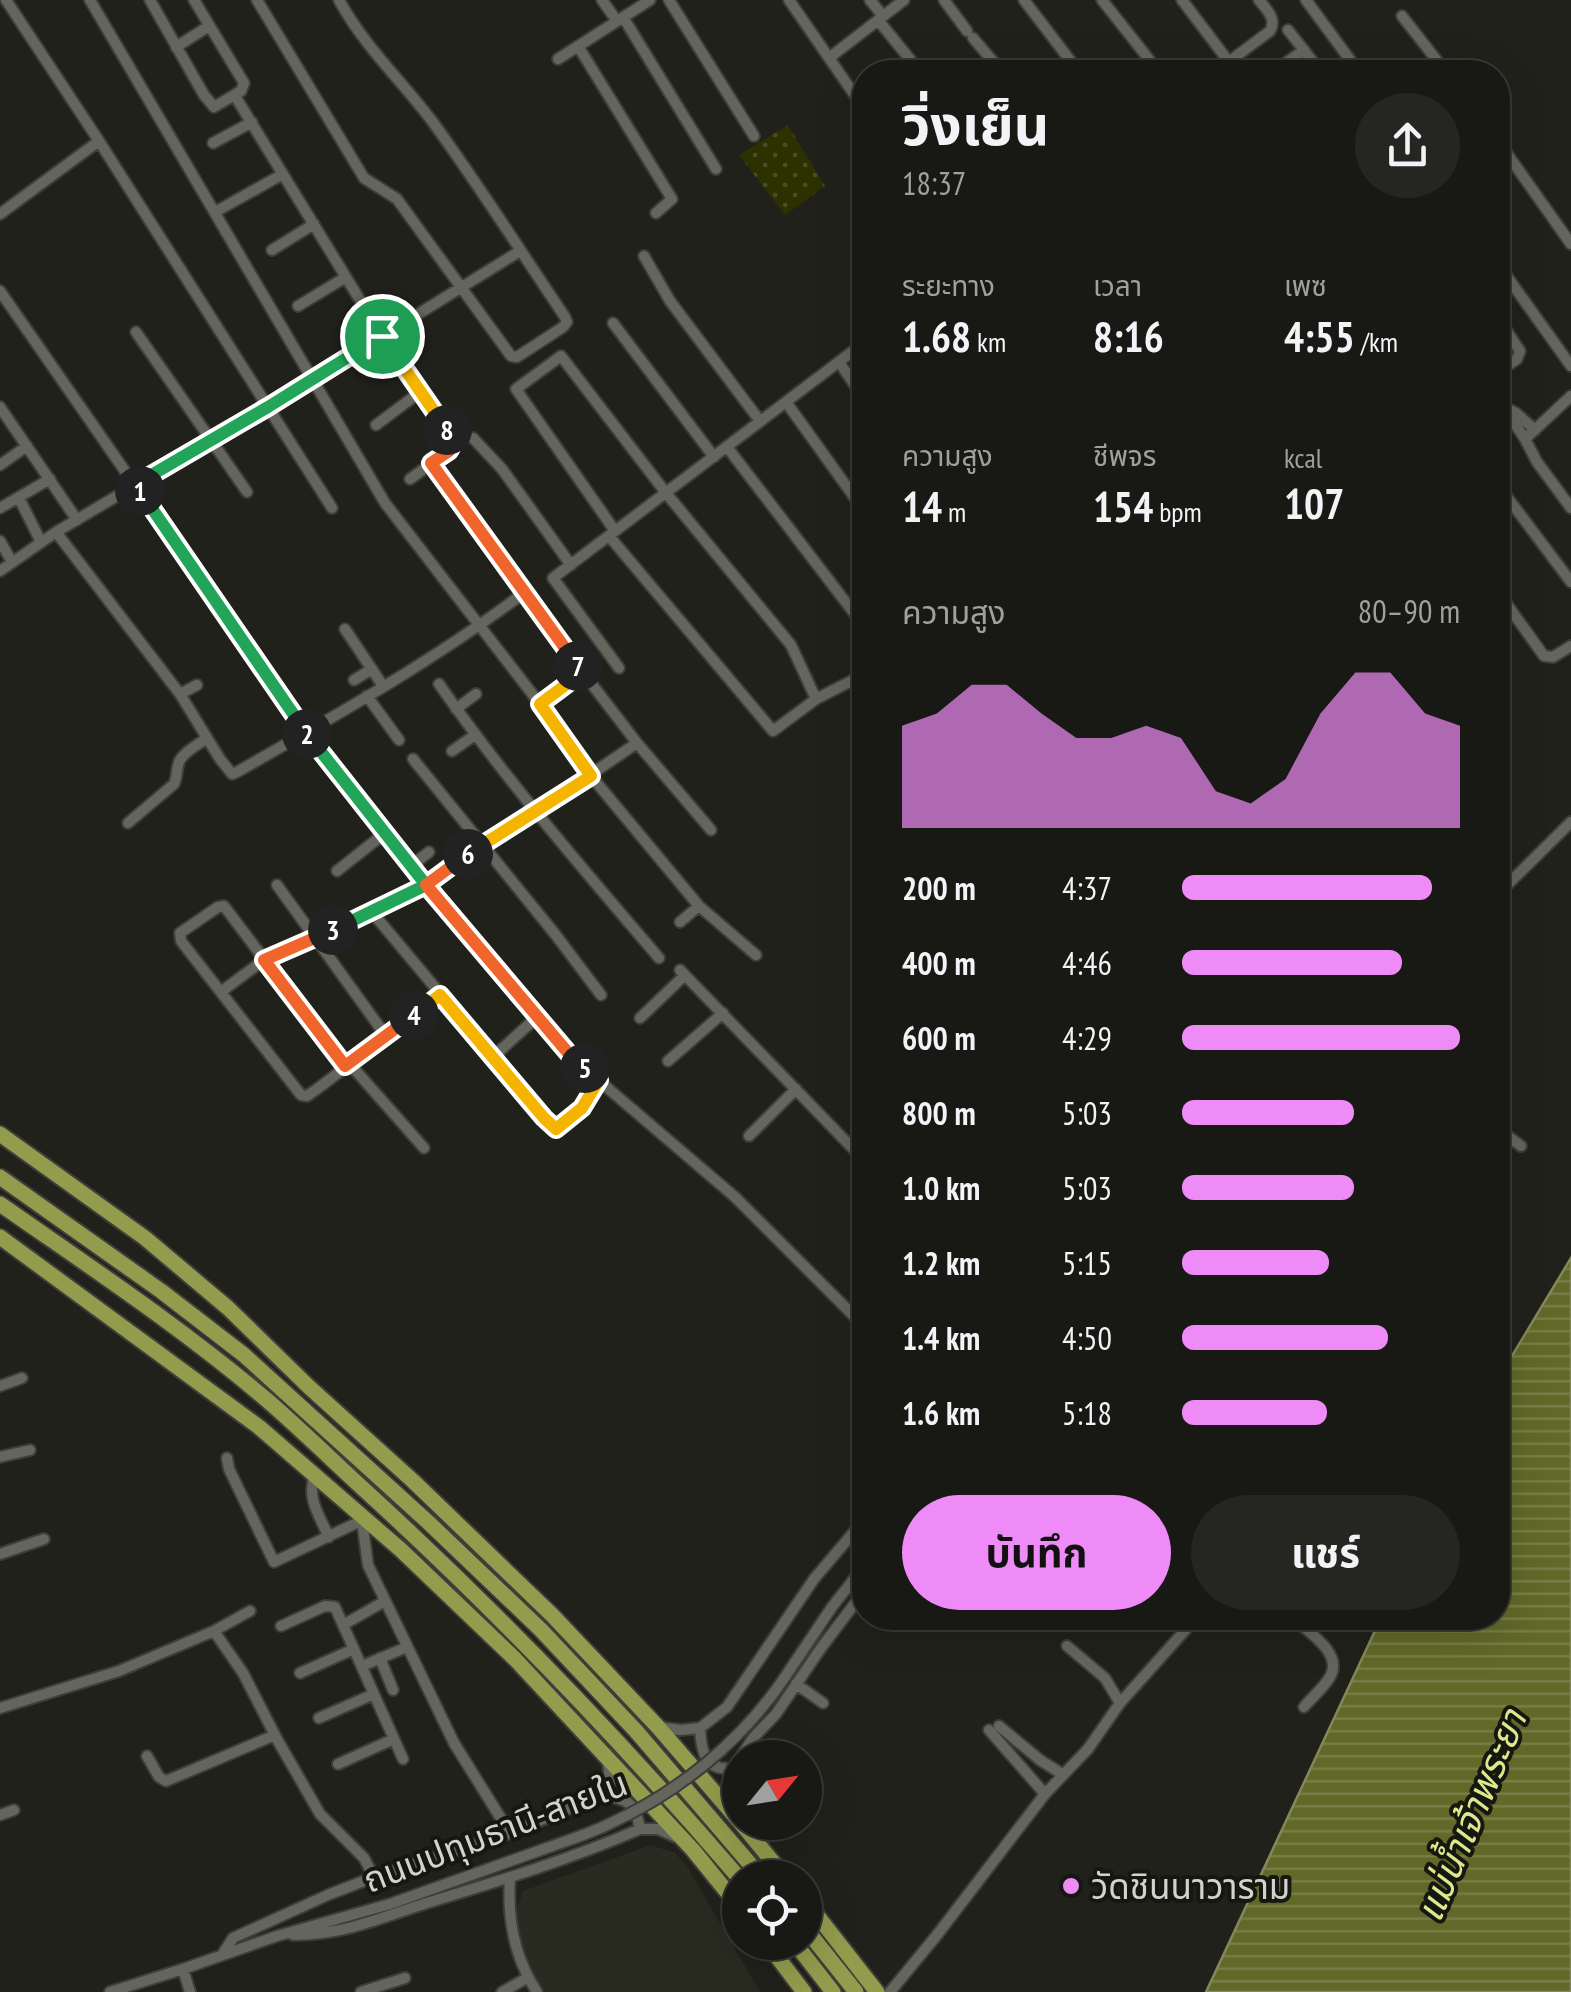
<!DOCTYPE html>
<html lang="th">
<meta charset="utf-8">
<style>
:root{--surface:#181914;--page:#252622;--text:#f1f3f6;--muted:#9fa0a0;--line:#363834;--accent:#ef8bf7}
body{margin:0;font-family:"PT Sans Narrow","Noto Sans Thai",sans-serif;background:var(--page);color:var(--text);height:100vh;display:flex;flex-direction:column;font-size:38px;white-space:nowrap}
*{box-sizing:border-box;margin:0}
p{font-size:32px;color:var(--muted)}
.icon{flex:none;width:55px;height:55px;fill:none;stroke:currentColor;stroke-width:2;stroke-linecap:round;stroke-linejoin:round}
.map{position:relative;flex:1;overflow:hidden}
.panel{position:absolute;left:852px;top:60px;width:658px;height:1570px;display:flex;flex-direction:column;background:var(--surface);border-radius:40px;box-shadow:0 10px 40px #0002,0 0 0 2px var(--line)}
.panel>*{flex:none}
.needle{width:65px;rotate:60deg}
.tools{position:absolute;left:722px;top:1740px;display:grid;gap:20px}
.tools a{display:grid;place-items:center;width:100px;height:100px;border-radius:50%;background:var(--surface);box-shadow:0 10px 40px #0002,0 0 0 2px var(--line);font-size:50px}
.pin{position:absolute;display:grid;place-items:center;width:85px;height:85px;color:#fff;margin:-42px;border:5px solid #fff;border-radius:50%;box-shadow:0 2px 10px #0007}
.km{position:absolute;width:50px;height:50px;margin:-25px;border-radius:50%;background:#222;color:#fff;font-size:28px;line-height:50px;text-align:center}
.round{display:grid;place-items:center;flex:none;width:105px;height:105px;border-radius:52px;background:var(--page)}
.headline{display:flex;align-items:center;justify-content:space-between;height:170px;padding:0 50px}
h1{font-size:55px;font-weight:700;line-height:75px}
.figures{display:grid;grid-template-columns:repeat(3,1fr);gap:15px;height:170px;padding:10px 50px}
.figures div{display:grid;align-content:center}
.figures b{font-size:42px;font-weight:700}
.figures small{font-size:28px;font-weight:400}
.figures p{font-size:28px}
.chart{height:280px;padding:20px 50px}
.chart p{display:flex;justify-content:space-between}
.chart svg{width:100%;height:180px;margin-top:10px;fill:var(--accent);opacity:.7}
.action{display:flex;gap:20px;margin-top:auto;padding:20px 50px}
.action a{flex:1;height:115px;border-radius:60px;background:var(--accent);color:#111;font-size:40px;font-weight:700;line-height:115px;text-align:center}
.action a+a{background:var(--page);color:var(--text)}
ul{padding:0 50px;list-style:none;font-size:32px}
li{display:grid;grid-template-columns:160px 120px 1fr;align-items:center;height:75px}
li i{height:25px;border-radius:12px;background:var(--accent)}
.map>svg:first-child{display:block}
.built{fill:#2a2b20}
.grass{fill:url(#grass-dots)}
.water{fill:url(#water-rules);stroke:#83885a;stroke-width:2.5}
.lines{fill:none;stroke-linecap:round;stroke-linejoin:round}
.minor-casing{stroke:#3d3e39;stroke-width:14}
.primary-casing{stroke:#3d3e39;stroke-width:19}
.minor{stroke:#64665e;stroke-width:10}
.primary{stroke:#939b4d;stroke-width:15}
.minor-bridge-casing{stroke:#3d3e39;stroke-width:14;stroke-linecap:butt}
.minor-bridge{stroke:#64665e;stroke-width:10}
.split-1-casing{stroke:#fff;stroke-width:20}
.split-2-casing{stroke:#fff;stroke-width:20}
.split-3-casing{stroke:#fff;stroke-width:20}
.split-4-casing{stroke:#fff;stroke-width:20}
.split-5-casing{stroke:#fff;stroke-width:20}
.split-6-casing{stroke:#fff;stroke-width:20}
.split-7-casing{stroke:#fff;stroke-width:20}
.split-8-casing{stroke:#fff;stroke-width:20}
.split-9-casing{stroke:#fff;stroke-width:20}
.split-1{stroke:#22a559;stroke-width:12}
.split-2{stroke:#22a559;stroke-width:12}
.split-3{stroke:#22a559;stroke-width:12}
.split-4{stroke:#f0652b;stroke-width:12}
.split-5{stroke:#f5b400;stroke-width:12}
.split-6{stroke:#f0652b;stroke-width:12}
.split-7{stroke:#f5b400;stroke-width:12}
.split-8{stroke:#f0652b;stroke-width:12}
.split-9{stroke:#f5b400;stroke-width:12}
.poi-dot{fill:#ef8bf7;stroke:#161711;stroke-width:4}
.labels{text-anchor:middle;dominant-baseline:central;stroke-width:8;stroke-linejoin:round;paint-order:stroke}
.street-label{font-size:35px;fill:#d2d3ce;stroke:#161711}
.poi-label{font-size:35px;fill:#d2d3ce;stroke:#161711;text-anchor:start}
.water-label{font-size:38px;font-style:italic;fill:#dce88b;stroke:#161711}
</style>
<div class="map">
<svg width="1571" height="1992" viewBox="0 0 1571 1992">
<defs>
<pattern id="grass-dots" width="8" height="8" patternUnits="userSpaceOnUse" patternTransform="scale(2.5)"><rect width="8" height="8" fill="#2d3100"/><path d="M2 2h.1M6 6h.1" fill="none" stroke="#4b4e24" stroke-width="1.8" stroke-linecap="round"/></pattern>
<pattern id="water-rules" width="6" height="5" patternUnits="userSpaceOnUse" patternTransform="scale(2.5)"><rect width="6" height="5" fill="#616828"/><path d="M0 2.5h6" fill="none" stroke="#777d46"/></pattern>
</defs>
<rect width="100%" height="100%" fill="#20211a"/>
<!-- built -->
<path class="built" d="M651 1845 675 1853 688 1868 760 1992H542L534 1981 524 1960 513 1922 523 1891Z"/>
<!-- grass -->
<path class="grass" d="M788 125 825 186 785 215 739 155Z"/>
<!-- water -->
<path class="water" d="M1571 1258V1992H1206L1381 1618H1498V1379Z"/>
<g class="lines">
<!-- minor casing -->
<g class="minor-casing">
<path id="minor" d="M6 0 99 141 332 508
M90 0 385 503 540 704 591 776 699 906 756 955
M150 0 204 95 214 107 241 91 244 83 194 0
M257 0 364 178 397 199 511 356 517 357 563 327 567 322 565 317C521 252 479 185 432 121 401 80 364 46 339 0
M602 0 617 21
M669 0 754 136
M789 0 865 110
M870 0 883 16
M944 0 967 31
M1024 0 1079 72
M1102 0 1159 72
M1182 0 1229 62
M1306 0 1359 72
M1402 16 1446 72
M623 17 716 169
M878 20 917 68
M1288 30 1321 72
M973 38 1002 72
M578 46 672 199 656 213
M176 47 209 26
M829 58 904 0
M558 59 650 0
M1215 72 1270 31C1277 19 1267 10 1259 0
M1273 72 1304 50
M235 96 382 336 451 438 453 445 449 451 410 479
M1498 141 1571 244
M213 143 252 122
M215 212 283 174
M0 214 99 141
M272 250 314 224
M644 256 670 301 760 421
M1498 264 1571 366
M0 291 304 729 426 885 569 1055 735 1197 865 1327
M298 306 346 277
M1498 318 1520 351 1517 359 1498 372
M613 323 714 457
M136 332 247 492
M839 362 865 400
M1498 398 1525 439 1537 462 1571 508
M786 402 865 512
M0 407 77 520
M1506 408 1516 413 1535 430
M376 425 420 392
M473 438 502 469 571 565
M1525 439 1571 396
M727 447 861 622 865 637
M431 463 571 657 637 743 711 830
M0 465 27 446
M1498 485 1571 582
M19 498 41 542
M0 508 50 479
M615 531 516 389 561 356 666 493 791 645 816 699
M56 532 180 694 220 759 232 774 237 772C335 716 435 660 525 592
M609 536 773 731 816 699 865 674
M0 541 12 562
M0 571 56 532 268 407 520 251
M1498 592 1544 656 1553 657 1571 646
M345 629 383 686
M619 668 553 578 865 342
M354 680 372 669
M439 684C506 780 583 869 659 958
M180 694 197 685
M367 696 399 740
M540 704 583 672
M456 709 476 694
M452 751 475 735
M413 759 555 934 601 995
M128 823 174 784C178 775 176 767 180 760 185 751 199 744 207 738
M411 866 429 852
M337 871 385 833
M277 885 386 1036
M1498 894 1571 822
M371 911 551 1126 555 1129 559 1127 582 1108 599 1080
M680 922 699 906
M680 970 865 1161
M222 991 264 960 316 939 426 885 483 843 537 811 637 743
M640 1018 685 975
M493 1057 537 1017
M668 1061 723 1013
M349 1063 424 1148
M345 1066 224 906 218 907 180 933 181 941 301 1095 307 1096 317 1089 441 995
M1498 1129 1521 1146
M749 1136 796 1089
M857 1256 865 1247
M0 1386 22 1378
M0 1457 30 1450
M227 1458 229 1469 274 1562 365 1519
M315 1474C306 1498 319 1515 329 1537
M366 1518 363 1528 368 1565 454 1743 510 1833
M0 1554 44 1539
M1293 1618C1307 1631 1342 1652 1331 1675 1325 1687 1312 1697 1304 1707
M343 1625 385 1601
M281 1626 325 1606 335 1607 403 1759
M214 1631 243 1673 278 1741 320 1814 364 1858 374 1877
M1067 1646 1105 1678 1120 1703
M380 1658 393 1690
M362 1666 407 1647
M300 1673 354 1649
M785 1677 832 1607 865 1565
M796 1684 823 1703
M0 1708 119 1671 214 1631 250 1611
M319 1718 374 1694
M999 1726 1040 1760 1062 1774
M659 1727 680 1730 700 1728 727 1707 814 1579 865 1519
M700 1728C701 1751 705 1772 733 1768
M989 1730 1045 1794
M147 1756 159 1777 166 1781 275 1735
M740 1758 753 1738 776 1714 821 1648 865 1590
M338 1764 394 1739
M602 1795C628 1800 635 1801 640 1829
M732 1809 730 1783 737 1763
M0 1815 14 1810
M510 1878C507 1919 514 1957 537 1992
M293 1935C345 1935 379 1918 427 1903 499 1881 571 1859 640 1829H658L676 1837
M222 1955 233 1938 330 1894 374 1877 510 1833 602 1795 610 1783 608 1761
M183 1969 190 1992
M110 1992 183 1969 277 1936 390 1904 544 1849
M361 1992 405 1978
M502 1992 527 1978
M890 1992 937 1935 1045 1794 1088 1749 1120 1703 1196 1618"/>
</g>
<!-- primary casing -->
<g class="primary-casing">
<path id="primary" d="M0 1134 145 1238 228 1308 309 1387 413 1481 552 1615 658 1727 740 1822
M0 1177 161 1291 244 1355 429 1523 541 1630 636 1731 762 1878
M0 1204C90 1267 184 1329 268 1401 298 1427 327 1455 357 1483 493 1607 620 1739 740 1879
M0 1237 259 1427 401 1550 515 1659 693 1850 740 1908
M740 1822 786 1878
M805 1900 877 1992
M805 1928 856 1992
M766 1942 804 1992
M794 1942 833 1992"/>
</g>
<!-- minor -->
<use href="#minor" class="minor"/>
<!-- primary -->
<use href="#primary" class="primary"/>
<!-- minor-bridge casing -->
<g class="minor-bridge-casing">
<path id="minor-bridge" d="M544 1849C566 1841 589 1834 609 1824 679 1792 742 1741 785 1677"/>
</g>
<!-- minor-bridge -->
<use href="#minor-bridge" class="minor-bridge"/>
</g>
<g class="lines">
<!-- split-1 casing -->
<g class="split-1-casing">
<path id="split-1" d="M140 491 136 484 268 407 382 336"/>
</g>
<!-- split-2 casing -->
<g class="split-2-casing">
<path id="split-2" d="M140 491 307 734"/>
</g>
<!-- split-3 casing -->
<g class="split-3-casing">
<path id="split-3" d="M307 734 426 885 333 930"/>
</g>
<!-- split-4 casing -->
<g class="split-4-casing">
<path id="split-4" d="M333 930 264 960 345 1066 414 1015"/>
</g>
<!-- split-5 casing -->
<g class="split-5-casing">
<path id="split-5" d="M414 1015 440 995 544 1118 556 1129 582 1108 599 1080 585 1068"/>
</g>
<!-- split-6 casing -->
<g class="split-6-casing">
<path id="split-6" d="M468 854 426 885 569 1054 585 1068"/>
</g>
<!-- split-7 casing -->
<g class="split-7-casing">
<path id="split-7" d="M468 854 591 776 540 704 583 672 578 666"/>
</g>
<!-- split-8 casing -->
<g class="split-8-casing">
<path id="split-8" d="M447 430 453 444 449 451 431 463 578 666"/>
</g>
<!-- split-9 casing -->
<g class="split-9-casing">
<path id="split-9" d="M382 336 447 430"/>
</g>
<!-- split-1 -->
<use href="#split-1" class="split-1"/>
<!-- split-2 -->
<use href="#split-2" class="split-2"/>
<!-- split-3 -->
<use href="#split-3" class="split-3"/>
<!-- split-4 -->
<use href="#split-4" class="split-4"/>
<!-- split-5 -->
<use href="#split-5" class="split-5"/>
<!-- split-6 -->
<use href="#split-6" class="split-6"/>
<!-- split-7 -->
<use href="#split-7" class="split-7"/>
<!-- split-8 -->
<use href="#split-8" class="split-8"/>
<!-- split-9 -->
<use href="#split-9" class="split-9"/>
</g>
<!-- markers -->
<circle class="poi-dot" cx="1071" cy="1886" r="10"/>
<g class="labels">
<!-- street labels -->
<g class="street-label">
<text transform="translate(495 1831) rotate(-21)">ถนนปทุมธานี-สายใน</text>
</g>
<!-- poi labels -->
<g class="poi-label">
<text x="1091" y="1886">วัดชินนาวาราม</text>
</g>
<!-- water labels -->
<g class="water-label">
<text transform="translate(1470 1815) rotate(-67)">แม่น้ำเจ้าพระยา</text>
</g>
</g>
</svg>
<div class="tools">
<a><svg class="needle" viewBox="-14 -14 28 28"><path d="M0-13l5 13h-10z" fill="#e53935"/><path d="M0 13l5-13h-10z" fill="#9fa0a0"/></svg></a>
<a><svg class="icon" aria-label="locate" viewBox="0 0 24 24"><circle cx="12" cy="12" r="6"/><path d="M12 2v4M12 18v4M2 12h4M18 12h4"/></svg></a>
</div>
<div class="pin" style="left:382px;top:336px;background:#1e9e55"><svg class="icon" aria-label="arrive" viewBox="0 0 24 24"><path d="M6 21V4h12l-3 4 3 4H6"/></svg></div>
<b class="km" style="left:140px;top:491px">1</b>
<b class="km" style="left:307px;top:734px">2</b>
<b class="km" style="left:333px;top:930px">3</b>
<b class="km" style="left:414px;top:1015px">4</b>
<b class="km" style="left:585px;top:1068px">5</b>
<b class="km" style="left:468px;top:854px">6</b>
<b class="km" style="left:578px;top:666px">7</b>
<b class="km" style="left:447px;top:430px">8</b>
<section class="panel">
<div class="headline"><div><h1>วิ่งเย็น</h1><p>18:37</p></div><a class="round"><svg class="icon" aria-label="share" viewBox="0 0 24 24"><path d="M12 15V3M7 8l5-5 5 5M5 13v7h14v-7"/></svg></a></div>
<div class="figures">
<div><p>ระยะทาง</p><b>1.68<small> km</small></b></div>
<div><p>เวลา</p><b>8:16</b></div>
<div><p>เพซ</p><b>4:55<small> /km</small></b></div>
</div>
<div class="figures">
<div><p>ความสูง</p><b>14<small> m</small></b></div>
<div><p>ชีพจร</p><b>154<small> bpm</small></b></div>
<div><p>kcal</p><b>107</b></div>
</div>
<div class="chart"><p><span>ความสูง</span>80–90 m</p>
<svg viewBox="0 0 160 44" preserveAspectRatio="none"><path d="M0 44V19L10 16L20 9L30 9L40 16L50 22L60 22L70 19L80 22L90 35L100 38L110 32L120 16L130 6L140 6L150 16L160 19V44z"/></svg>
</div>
<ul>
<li><b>200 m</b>4:37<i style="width:90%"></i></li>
<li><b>400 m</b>4:46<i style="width:79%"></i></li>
<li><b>600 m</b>4:29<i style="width:100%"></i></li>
<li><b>800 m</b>5:03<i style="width:62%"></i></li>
<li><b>1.0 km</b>5:03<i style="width:62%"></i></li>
<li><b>1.2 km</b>5:15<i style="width:53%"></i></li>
<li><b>1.4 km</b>4:50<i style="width:74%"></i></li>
<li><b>1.6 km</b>5:18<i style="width:52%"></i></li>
</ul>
<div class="action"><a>บันทึก</a><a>แชร์</a></div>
</section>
</div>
